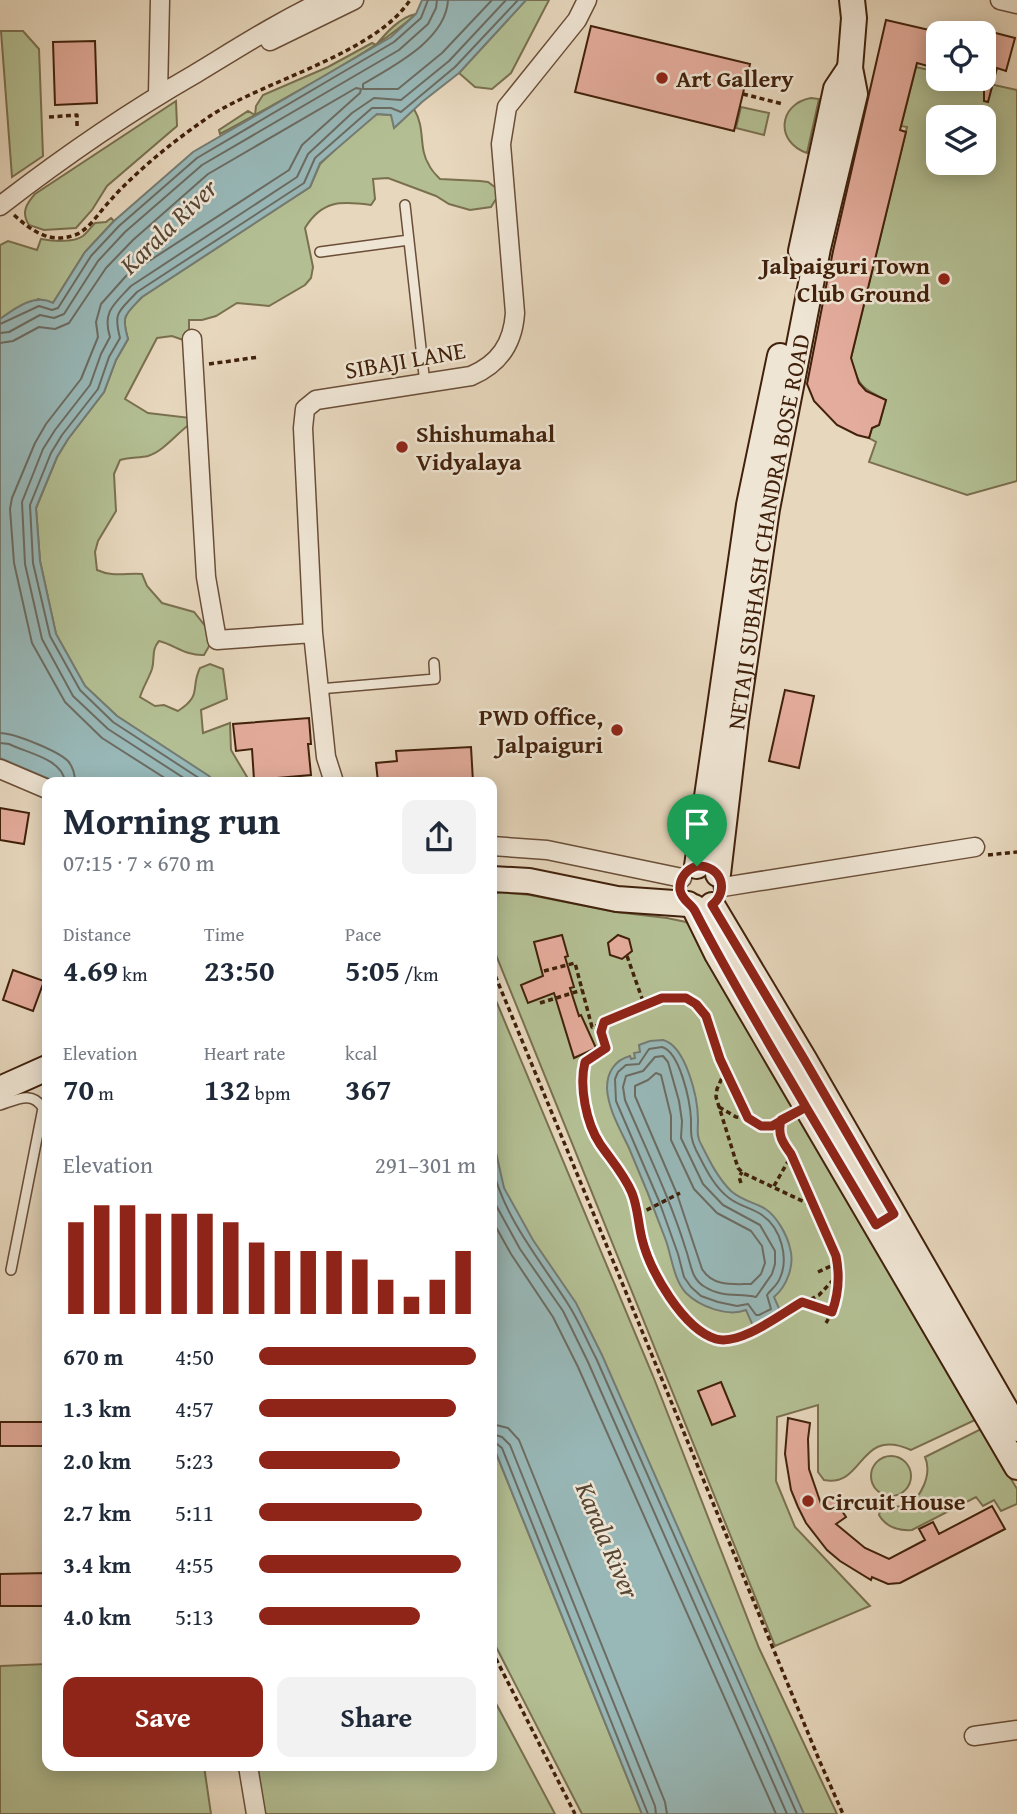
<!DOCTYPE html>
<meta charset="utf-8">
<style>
:root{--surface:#fff;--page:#f2f2f3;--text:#1f2937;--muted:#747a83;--accent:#8f2418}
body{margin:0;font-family:"Gentium Book Plus",serif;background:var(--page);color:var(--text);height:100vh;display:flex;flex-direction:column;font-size:26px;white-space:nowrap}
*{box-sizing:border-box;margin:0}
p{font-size:23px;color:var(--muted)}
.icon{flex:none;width:38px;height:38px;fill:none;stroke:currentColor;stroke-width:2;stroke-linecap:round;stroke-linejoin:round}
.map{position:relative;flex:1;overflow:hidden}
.side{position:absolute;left:42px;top:777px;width:455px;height:994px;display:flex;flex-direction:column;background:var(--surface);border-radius:14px;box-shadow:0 4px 18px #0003}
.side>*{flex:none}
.buttons{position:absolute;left:926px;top:21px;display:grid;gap:14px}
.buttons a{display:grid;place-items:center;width:70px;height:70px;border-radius:14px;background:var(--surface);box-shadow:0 4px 18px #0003;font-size:35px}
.pin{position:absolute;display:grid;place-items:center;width:60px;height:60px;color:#fff;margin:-72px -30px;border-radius:50% 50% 50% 0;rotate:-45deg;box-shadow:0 0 7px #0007}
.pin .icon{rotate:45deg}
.round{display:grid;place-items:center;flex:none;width:74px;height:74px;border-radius:14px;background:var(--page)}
.head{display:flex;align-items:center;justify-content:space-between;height:119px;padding:0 21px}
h1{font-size:38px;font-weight:800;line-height:52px}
.stats{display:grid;grid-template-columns:repeat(3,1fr);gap:10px;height:119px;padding:7px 21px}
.stats div{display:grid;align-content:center}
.stats b{font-size:30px;font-weight:800}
.stats small{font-size:19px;font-weight:400}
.stats p{font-size:19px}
.chart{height:196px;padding:14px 21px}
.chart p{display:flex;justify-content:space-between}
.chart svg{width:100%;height:126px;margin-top:7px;stroke:var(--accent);stroke-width:6}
.primary-button{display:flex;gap:14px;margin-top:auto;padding:14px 21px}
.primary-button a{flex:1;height:80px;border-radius:14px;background:var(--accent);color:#fff;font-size:28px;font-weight:800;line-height:80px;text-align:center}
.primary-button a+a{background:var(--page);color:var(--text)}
ul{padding:0 21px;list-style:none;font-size:23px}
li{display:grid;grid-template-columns:112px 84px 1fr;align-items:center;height:52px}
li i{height:18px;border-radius:9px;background:var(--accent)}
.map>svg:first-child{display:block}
.green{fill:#b3bf93;stroke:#7a704f;stroke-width:2;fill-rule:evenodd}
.water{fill:#98b8b8;stroke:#757c73;stroke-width:2}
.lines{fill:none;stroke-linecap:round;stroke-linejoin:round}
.shore{stroke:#6c6c62;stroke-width:2}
.building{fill:#e4ac9c;stroke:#41210b;stroke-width:2}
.lane-casing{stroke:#6a4e38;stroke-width:12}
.street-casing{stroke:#6a4e38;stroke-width:21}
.secondary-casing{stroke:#41210b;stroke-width:28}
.path{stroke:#41210b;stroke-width:3.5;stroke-dasharray:5 3.5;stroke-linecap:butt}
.lane{stroke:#efe5d4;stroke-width:9}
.street{stroke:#efe5d4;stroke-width:18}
.secondary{stroke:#efe5d4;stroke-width:24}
.route-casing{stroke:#fff;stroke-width:14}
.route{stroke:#8f2418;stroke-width:9}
.poi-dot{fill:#8f2418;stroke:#efe5d4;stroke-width:2.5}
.labels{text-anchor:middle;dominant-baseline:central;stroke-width:5;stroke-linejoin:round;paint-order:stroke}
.poi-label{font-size:24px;font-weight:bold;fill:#41210b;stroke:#efe5d4;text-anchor:start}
.street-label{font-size:24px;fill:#41210b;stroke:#efe5d4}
.water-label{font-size:26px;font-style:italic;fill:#574736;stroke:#efe5d4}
</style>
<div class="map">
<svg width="1017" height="1814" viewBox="0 0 1017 1814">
<rect width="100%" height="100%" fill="#e7d7bd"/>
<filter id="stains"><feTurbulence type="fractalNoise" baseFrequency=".00286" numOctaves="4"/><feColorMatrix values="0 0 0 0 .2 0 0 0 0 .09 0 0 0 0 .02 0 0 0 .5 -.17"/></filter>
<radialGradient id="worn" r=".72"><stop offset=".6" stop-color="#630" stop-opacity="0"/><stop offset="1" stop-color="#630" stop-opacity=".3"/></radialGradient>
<!-- green -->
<path class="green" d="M526 0H549L511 73 492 89 475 87 459 73Z
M416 14C387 40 355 58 321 78 287 97 254 116 220 134L219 130 248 111 255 115 256 106 263 95 328 67 372 43 376 45C386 33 400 17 416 14Z
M1 31H23L39 49 43 156 12 177Z
M916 67 938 72V79H967L1017 90V481L967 495 869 462 876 442 869 438 872 428 879 425 886 400C862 389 857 385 851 358L907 127 901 126ZM938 117H984V163H938Z
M811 98 819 99 807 153C775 142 778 104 811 98Z
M176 101 177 126 107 186 92 210 76 228 44 230 29 225C21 213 26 204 35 194Z
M741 107 769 113 764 135 736 128Z
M414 109C426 129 418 148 429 165 431 170 436 175 440 179L480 181 488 182 496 188V199L491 207 470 210 449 204 436 196 388 178 373 179 375 199 371 205C341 201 322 200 305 228L313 267 311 278 305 285 269 306 237 303 216 316 202 320H189V342L172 336 157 338 125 399 148 413 191 418 190 424C177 433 164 451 148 456 139 458 130 457 120 460L114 474 116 511 98 541 95 552 97 570C112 577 125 573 142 574L147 586 162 603 194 612 206 627 212 641 204 655C186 656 175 645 159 641 151 650 155 659 152 669 149 678 143 687 140 697L155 706 164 705 178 711C203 695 190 688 200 668L210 664 223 669 227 699 201 710 203 733 230 723 231 750 250 782H215L208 776 117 716 85 686 56 634 40 561 36 508 57 457 68 439 104 392 116 360 128 339C121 315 125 315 142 297L310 187 320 164 361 125 377 114 391 115 395 127Z
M111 218 114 221 85 252 53 303 38 299 0 319V245L8 241 37 250 41 239C52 241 73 243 83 236 87 233 91 227 95 223L106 222Z
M502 892 530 895 616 912 667 918 686 922 694 929 791 1095 975 1420 911 1450C858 1426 865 1488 824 1480L818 1472V1405L777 1417 776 1481 795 1527 870 1606 775 1646 492 945V894Z
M492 991 653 1376 759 1648 837 1814H777L518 1228 492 1155Z
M981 1429 1017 1489V1504L1001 1511 994 1500 983 1506 976 1497 912 1530C898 1531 886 1527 879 1515L881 1508C889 1504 895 1508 904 1506 922 1500 932 1473 925 1457Z
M492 1443 642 1814H582L492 1639Z
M871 1476a20 20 0 1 1 40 0a20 20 0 1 1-40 0Z
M47 1664V1766H204L211 1814H0V1666Z
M492 1696 555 1814H263L255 1766H492Z"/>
<!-- water -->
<path class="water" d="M422 0H526L459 73 422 102 394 128 391 115 377 114 320 163 310 187 142 297C125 315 121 315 128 339L116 360 104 392 68 439 57 457 36 508 40 561 56 634 85 686 117 716 209 776 215 782H56L0 758V319C15 308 35 293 53 303L85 252 114 221 193 152 391 37 416 14Z
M663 1040C686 1046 698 1098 698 1120 698 1130 696 1136 702 1146 710 1162 718 1178 731 1191 741 1200 753 1202 764 1208 777 1216 787 1235 790 1248 795 1265 787 1286 774 1297L781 1313 753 1326 746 1310C728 1317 700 1307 686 1293 673 1279 672 1256 665 1238 654 1208 642 1178 629 1148 620 1129 608 1109 607 1088 607 1072 615 1060 630 1056L631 1059 635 1058 634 1053 640 1052 639 1045 650 1041Z
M492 1135 504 1188 533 1240 576 1303 602 1355 804 1814H642L492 1443Z"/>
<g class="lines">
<!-- shore -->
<path class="shore" d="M448 0C446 40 393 66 363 84V89H398L442 53 492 0
M0 324 39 306 52 310 58 308 91 256 119 226 197 158 394 42 421 18 428 0
M0 333 9 332 40 315 54 318 64 314 98 261 125 232 202 165 399 50 428 24 436 8 437 0
M0 343 13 341 39 327 55 329 69 323 106 268 133 240 208 174 356 88 361 89 360 93 302 145 289 170 126 276 101 304 96 322 98 337 81 379 46 424 35 443 12 498 10 509 14 563 32 643 65 702 102 738 171 782
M0 733C14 733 58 751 68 761 73 767 75 774 75 782
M0 743 9 744C27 753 63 759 65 782
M190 782 108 729 73 696 42 639 25 564 22 502 43 449 55 430 90 385 101 354 110 337C102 312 114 304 131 286L297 177 308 154 352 113 374 98 401 100 449 61 506 0
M205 782 113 722 80 690 50 636 33 563 30 505 51 453 62 435 98 389 109 357 120 338C113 311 119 312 137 292L304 183 315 158 372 108H391L401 112 455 67 518 0
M662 1047C680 1052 690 1101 691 1119 691 1131 690 1138 696 1150 705 1167 713 1186 729 1198 739 1206 752 1208 762 1215 781 1228 789 1258 780 1278 777 1286 771 1289 767 1295L771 1309 759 1315H756L748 1304 737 1306 718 1302 701 1296 691 1287 684 1277 678 1254 659 1201 616 1101 615 1079 618 1072 626 1065 639 1064 649 1049Z
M663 1056 668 1062 679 1101 682 1121 681 1138 703 1184 723 1205 760 1225 775 1251V1264L772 1274 756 1297C739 1293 722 1298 705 1287 691 1279 691 1264 686 1250 670 1198 646 1149 625 1100L623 1087 626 1076 643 1071 655 1057Z
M656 1073 661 1075 671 1116V1140L694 1189 717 1213 751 1231 762 1246 765 1263 761 1274 751 1284C733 1284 713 1287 702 1269L677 1194 635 1096V1086L648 1080Z
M492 1166C504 1218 540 1260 568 1304 579 1321 587 1341 596 1358L797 1814
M492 1198 520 1249 563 1311 588 1362 787 1814
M492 1220 511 1254 553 1317 578 1367 776 1814
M492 1424 508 1428 519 1440 665 1802 667 1814
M492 1434 502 1437 510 1445 655 1806 656 1814
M492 1443 497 1444 502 1448 648 1814"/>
</g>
<!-- building -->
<path class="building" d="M886 20 938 32V69L917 63 900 130 906 132 851 358 859 383 866 391 886 400 879 425 872 428 869 438 857 435 837 425 814 401 807 384 833 251Z
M591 26 750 64 734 131 575 92Z
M984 30 1015 38 1006 71 997 68 988 102 984 101Z
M95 41 97 103 55 105 53 42Z
M785 690 814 696 799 768 769 761Z
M309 718 311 744H308L311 775 254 780 252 749 236 751 233 724Z
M471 747 473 782H378L376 763 397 761 396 751Z
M0 808 29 813 24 844 0 840Z
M562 935 568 956 565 957 574 987 570 988 579 1016 581 1015 596 1048 574 1058 554 993 528 1003 521 985 543 976 534 942Z
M618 935 629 939 632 951 622 959 610 955 608 943Z
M13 970 44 981 33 1011 3 1000Z
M721 1382 735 1416 712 1425 698 1391Z
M788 1418 810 1423 808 1439 809 1469 821 1504 832 1496 846 1517 836 1524 865 1548 889 1559 925 1540 919 1529 933 1522 939 1534 992 1506 1005 1529 900 1583 888 1584 872 1577 871 1580 840 1561 827 1550 806 1523 798 1507 791 1490 785 1454Z
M0 1422H47V1446H0Z
M47 1573V1606H0V1574Z"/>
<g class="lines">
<!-- lane casing -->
<g class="lane-casing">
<path id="lane" d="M405 205 425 384
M320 252 409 240
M319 689 435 679 434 663
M0 1105C16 1100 32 1090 43 1108L11 1270"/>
</g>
<!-- street casing -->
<g class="street-casing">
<path id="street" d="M1000 0 1017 4
M270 41 354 0
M158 94 160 0
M0 206C62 158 127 113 195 74 238 48 280 21 325 0
M192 339 206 577 217 640 313 633
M0 769 47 789
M334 782 326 757 313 633 303 428 305 409 316 400 471 376C499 364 513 344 515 313L501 144 507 107 577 20 587 0
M492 846 547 850 682 878
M723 887 975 847
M974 1736 1017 1730
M248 1766 256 1814"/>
</g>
<!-- secondary casing -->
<g class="secondary-casing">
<g id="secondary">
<path d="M801 251 836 89 850 68"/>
<path d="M697 866 749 505 780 356"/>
<path id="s1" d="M718 874 736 721 767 509 818 248 855 94 850 68 854 18 852 0"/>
<path d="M492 879 529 881 617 899 688 904"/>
<path d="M712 905 804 1059 1017 1429"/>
<path d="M694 907 717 954 1017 1467"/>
<path d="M0 1089 47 1068"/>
</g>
</g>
<!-- path -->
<path class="path" d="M743 94 783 104
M49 117 77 115V126
M14 215C32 231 49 244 75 235 89 230 99 212 109 202 119 190 131 179 143 168 164 149 187 132 210 116 266 80 376 53 410 0
M209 364 259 357
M988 855 1017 852
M627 956 644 1004
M492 968 820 1762 843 1814
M544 971 575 963 592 1027 602 1024
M540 1003 582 990
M725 1071 717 1089 716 1097 738 1168 743 1173 813 1206
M719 1107 736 1117 747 1118
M788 1117 781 1120C776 1136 785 1142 791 1155 798 1168 802 1182 808 1196 828 1240 855 1274 826 1323
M781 1120C741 1159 716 1028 704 1011 700 1006 693 1001 686 998 660 989 627 1012 604 1022L601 1032 606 1048 601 1053 587 1059 583 1072 584 1090 594 1132 600 1145 611 1156 631 1191 649 1259 674 1302 696 1329 715 1339 733 1340 819 1295 839 1274
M741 1183 739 1177 742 1172
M774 1186 791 1156
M639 1214 680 1193
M818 1272 833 1265 836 1259
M804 1303 833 1312
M492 1651 575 1814"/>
<!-- lane -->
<use href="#lane" class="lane"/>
<!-- street -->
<use href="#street" class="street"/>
<!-- secondary -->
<use href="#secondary" class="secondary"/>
</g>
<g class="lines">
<!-- route casing -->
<g class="route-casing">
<path id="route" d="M697 866C687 869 679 878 680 890 682 901 691 903 695 911 729 977 768 1042 806 1107L772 1126H761L748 1118 720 1059 706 1016 696 1004 686 998H662L604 1022 601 1032 606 1048 585 1062C579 1086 586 1123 600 1144 611 1160 624 1174 632 1193 638 1208 638 1223 642 1239 650 1271 683 1329 716 1339 740 1346 781 1314 802 1302L832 1312C839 1293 840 1276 836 1256L791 1154C783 1143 777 1135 781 1120L806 1107 876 1225 894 1214 804 1059 712 905C730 890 721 865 697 866"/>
</g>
<!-- route -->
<use href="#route" class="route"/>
</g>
<!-- markers -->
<g class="poi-dot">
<circle cx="662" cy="78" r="7"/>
<circle cx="944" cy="279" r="7"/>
<circle cx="402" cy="447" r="7"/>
<circle cx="617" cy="730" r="7"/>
<circle cx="808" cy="1501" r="7"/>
</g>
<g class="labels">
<!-- poi labels -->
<g class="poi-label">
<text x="676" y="78">Art Gallery</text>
<text x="930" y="265" text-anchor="end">Jalpaiguri Town<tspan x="930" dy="28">Club Ground</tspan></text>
<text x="416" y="433">Shishumahal<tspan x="416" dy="28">Vidyalaya</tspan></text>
<text x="603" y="716" text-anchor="end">PWD Office,<tspan x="603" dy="28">Jalpaiguri</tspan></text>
<text x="822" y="1501">Circuit House</text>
</g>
<!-- street labels -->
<g class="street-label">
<text transform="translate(405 360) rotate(-10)">SIBAJI LANE</text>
<text stroke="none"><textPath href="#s1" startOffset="346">NETAJI SUBHASH CHANDRA BOSE ROAD</textPath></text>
</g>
<!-- water labels -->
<g class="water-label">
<text transform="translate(168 226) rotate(-44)">Karala River</text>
<text transform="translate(608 1540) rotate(67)">Karala River</text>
</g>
</g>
<rect width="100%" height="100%" filter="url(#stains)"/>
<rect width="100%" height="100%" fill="url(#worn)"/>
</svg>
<div class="buttons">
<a><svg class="icon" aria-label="locate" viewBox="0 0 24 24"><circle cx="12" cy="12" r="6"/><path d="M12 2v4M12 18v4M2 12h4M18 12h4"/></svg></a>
<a><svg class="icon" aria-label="layers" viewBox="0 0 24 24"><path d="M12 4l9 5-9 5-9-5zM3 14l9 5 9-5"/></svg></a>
</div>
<div class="pin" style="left:697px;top:866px;background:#1e9e55"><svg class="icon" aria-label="arrive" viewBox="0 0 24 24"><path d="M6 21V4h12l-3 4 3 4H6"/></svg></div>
<section class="side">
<div class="head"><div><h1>Morning run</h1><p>07:15 · 7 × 670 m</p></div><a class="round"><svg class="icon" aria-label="share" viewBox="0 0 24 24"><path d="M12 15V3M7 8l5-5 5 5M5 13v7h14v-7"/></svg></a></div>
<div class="stats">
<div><p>Distance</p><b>4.69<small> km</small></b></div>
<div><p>Time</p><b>23:50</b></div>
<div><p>Pace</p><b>5:05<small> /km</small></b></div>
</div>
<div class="stats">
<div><p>Elevation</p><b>70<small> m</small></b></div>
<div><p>Heart rate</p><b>132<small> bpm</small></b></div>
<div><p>kcal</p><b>367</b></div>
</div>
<div class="chart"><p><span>Elevation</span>291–301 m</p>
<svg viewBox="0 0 160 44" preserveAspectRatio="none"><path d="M5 44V12M15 44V6M25 44V6M35 44V9M45 44V9M55 44V9M65 44V12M75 44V19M85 44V22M95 44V22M105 44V22M115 44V25M125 44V32M135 44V38M145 44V32M155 44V22"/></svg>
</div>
<ul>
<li><b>670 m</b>4:50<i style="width:100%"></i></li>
<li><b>1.3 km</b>4:57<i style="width:91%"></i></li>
<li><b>2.0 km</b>5:23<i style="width:65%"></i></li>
<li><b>2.7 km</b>5:11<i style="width:75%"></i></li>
<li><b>3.4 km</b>4:55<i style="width:93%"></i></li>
<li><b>4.0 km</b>5:13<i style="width:74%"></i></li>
</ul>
<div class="primary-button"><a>Save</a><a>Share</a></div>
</section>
</div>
